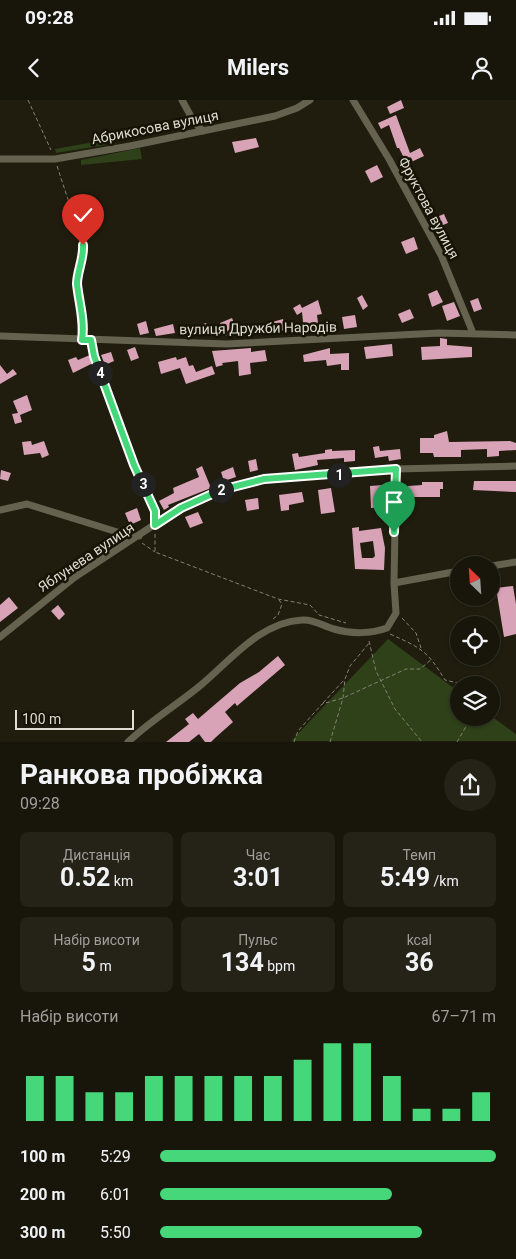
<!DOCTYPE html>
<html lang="uk">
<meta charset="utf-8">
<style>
:root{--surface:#18160a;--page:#252318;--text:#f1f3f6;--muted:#9f9f9c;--line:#36352b;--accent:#45d77a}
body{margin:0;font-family:Roboto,sans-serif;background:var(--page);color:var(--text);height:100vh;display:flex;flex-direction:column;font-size:19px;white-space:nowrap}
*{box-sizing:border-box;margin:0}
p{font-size:16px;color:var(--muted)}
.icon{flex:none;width:28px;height:28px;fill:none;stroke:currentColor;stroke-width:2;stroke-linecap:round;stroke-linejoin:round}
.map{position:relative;height:642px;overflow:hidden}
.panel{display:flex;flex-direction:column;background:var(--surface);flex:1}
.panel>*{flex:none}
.needle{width:32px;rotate:335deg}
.buttons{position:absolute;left:450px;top:456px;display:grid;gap:10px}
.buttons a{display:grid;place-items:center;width:50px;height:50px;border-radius:50%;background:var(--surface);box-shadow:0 1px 4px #0004,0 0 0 1px var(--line);font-size:25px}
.scale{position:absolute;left:15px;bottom:12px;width:119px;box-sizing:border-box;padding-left:5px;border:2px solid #dfddd3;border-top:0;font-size:14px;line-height:18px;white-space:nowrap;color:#dfddd3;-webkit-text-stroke:4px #171405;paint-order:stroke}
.pin{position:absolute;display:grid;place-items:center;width:42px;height:42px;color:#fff;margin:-51px -21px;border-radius:50% 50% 50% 0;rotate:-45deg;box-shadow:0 0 5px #0007}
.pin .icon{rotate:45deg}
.km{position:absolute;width:25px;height:25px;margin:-12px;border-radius:50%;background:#222;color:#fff;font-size:14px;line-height:25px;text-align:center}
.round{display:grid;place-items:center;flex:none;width:52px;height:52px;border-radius:26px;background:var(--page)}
.overview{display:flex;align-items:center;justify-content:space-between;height:85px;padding:0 20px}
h1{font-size:28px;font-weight:700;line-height:38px}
.metrics{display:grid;grid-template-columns:repeat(3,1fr);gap:8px;height:85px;padding:5px 20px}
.metrics div{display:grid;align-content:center;border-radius:8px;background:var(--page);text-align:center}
.metrics b{font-size:25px;font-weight:700}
.metrics small{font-size:14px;font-weight:400}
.metrics p{font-size:14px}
.chart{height:140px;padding:10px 20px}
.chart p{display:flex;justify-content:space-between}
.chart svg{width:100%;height:90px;margin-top:5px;stroke:var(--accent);stroke-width:6}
ul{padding:0 20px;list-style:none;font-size:16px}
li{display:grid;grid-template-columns:80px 60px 1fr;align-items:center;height:38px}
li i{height:12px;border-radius:6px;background:var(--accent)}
.status{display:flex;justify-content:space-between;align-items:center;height:35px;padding:0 25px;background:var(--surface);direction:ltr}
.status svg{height:14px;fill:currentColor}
header{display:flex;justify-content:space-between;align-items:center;height:65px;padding:0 20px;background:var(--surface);font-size:22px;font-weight:700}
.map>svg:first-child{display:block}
.green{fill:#2e4119}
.building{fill:#d8a2b7;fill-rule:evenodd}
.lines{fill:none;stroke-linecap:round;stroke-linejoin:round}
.path{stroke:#838174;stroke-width:1;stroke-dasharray:4 2.5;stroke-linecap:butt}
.street{stroke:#666250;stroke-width:7}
.route-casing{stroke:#fff;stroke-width:10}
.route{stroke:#45d77a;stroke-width:6}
.labels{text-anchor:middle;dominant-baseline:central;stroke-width:5;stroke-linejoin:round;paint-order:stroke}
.street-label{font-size:14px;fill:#dfddd3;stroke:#171405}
</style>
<div class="status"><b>09:28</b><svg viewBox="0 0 49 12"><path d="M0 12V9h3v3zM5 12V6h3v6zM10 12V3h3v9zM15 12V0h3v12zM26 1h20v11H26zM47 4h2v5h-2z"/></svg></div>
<header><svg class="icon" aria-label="back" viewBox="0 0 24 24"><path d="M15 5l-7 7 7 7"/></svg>Milers<svg class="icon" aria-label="person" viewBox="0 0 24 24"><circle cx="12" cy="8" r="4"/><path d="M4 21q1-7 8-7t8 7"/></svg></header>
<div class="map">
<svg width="516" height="642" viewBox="0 0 516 642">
<rect width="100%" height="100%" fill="#201d0e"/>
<!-- green -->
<path class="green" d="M105 40 106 45 56 53 55 49Z
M140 48 142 59 81 65V60Z
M388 539 459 592V618L491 616 516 634V641H291Z"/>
<!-- building -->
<path class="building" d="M401 0 404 8 390 14 387 7Z
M396 15 410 53 420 48 424 56 407 64 399 48H397L389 25 381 29 378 23Z
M256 38 259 47 235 53 232 42Z
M377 65 383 77 371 83 365 71Z
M444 114 448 123 438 127 434 118Z
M414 137 418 149 406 154 401 142Z
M437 190 443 202 432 207 428 194Z
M362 195 368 206 363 210 357 198Z
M478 198 482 209 474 212 470 201Z
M318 200 322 214 317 215 319 231 304 232 302 212 297 215 293 208 300 204 302 208Z
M454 202 460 216 447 221 442 206Z
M410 209 414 218 402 223 398 214Z
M355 215 357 227 344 229 342 217Z
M232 218 237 231 225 236 220 223Z
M283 219 285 230 272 233 269 223Z
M146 221 149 233 140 235 137 224Z
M206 223 210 232 199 236 195 227Z
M173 224 175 233 156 236 154 229Z
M440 238 447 239V245L472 247V257L422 260 421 247 440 246Z
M392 244 393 256 366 259 364 247Z
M135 247 139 258 131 261 127 250Z
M251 248V252L265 250 267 261 250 263 251 274 239 276 238 261 222 263 223 265 216 267 212 251Z
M330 248V254L349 253V270H341V264L327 266 326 260 304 262 303 255Z
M111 252 114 261 105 265 101 255Z
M90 255 93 263 73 273 68 260 76 257 78 260Z
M176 257 177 260 186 257 189 266 193 265 196 272 212 266 215 274 186 284 180 268 161 274 158 262Z
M0 265 7 274 13 269 17 274 0 284Z
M27 295 32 310 20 315 22 322 15 324 12 314 18 313 13 301Z
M447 331 449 342 510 341 516 343V350L499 351V356L487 357V349L461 350V357H434L433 353H420V338H434V335Z
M31 341 32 345 44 341 49 355 42 358 40 353 24 355 22 342Z
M379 346 380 351 400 349 401 359 389 361 388 356 375 358 373 347Z
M332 349V351L355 350V361L344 362V358L317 360 318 365 295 370 292 354 298 353 299 357 325 353V350Z
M256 359 258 370 250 372 248 361Z
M202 366 211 388 168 405 169 407 164 410 159 401 174 393 173 388 199 377 196 369Z
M233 367 236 377 224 381 221 372Z
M1 370 11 373 8 381 0 379Z
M474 381H516V392L473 390Z
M422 382H443V389H440V397H408V386L422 385Z
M383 385 384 407 371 408 370 386Z
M331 388 335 412 321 414 318 390Z
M302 392 304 402 289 405V410L281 411 279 395Z
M258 398 259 409 247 411 245 400Z
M137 408 141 420 130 425 125 413Z
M198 412 203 423 190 428 185 417Z
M359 427V431L381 428 385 448 384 470 355 469 352 428ZM373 441 375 456 373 458H362L360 443Z
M513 486 516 504V534L504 537 496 488Z
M9 497 18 508 0 522V505Z
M58 505 65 514 59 520 51 511Z
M278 556 285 565 237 606 235 603 225 612 233 622 215 638 211 642H205L199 634 189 642H166L189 624 185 619 193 613 198 619 240 583 259 572Z"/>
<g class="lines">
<!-- path -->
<path class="path" d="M28 0 51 50
M57 66 83 145V155L77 184 84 231
M92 246 155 415
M155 434V452L278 499 310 505 319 515 346 523
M142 443 155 452
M402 518 416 533 421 548
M273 519 278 515 282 504 279 500
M390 534C421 548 427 550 445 580L466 585
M369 541 376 571 395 609 422 642
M323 603 344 580
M294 642 298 631 322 604 343 598 406 569H420L432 559
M330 642 343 598 345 579 350 566 370 542
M457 642 471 618"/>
<!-- street -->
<path class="street" d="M182 0 194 22 203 31
M353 0 389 59 441 155 473 233
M0 59H55L130 46 275 16 297 8 310 0
M0 236 227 244 439 233 516 235
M0 410 27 404 127 435 139 436
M491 466 516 462
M394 483 459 471
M0 537 75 477 181 407 221 390 265 379 396 369 516 366
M128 642C151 620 177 605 201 585 230 561 260 522 302 520 314 519 323 526 334 529 351 534 371 534 387 528L396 513 394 483 396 369"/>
</g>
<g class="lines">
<!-- route casing -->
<g class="route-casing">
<path id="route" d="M83 145C84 159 77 171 77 184 79 203 85 221 82 240H91L94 256 134 365 155 411V425L181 408 221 390 264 379 396 369 394 432"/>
</g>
<!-- route -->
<use href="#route" class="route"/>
</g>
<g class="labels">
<!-- street labels -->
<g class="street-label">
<text transform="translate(155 27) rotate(-11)">Абрикосова вулиця</text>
<text transform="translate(429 108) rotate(62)">Фруктова вулиця</text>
<text transform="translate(258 228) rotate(-1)">вулиця Дружби Народів</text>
<text transform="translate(86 457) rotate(-34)">Яблунева вулиця</text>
</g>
</g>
</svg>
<div class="buttons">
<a><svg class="needle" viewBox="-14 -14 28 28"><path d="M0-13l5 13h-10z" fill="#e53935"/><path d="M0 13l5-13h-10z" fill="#9f9f9c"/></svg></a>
<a><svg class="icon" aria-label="locate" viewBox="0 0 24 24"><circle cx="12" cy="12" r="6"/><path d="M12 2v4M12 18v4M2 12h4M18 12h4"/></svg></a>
<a><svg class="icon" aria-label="layers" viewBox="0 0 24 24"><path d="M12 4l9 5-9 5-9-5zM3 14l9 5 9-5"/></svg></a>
</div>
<div class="scale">100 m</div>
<div class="pin" style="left:394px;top:432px;background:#1e9e55"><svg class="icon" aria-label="arrive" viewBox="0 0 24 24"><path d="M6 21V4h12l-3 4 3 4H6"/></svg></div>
<div class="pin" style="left:83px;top:145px;background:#d93025"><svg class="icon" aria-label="check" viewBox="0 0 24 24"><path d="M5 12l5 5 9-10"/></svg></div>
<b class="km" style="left:339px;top:375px">1</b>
<b class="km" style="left:221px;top:390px">2</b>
<b class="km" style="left:143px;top:384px">3</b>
<b class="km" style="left:100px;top:273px">4</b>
</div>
<section class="panel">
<div class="overview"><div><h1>Ранкова пробіжка</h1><p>09:28</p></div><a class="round"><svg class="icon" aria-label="share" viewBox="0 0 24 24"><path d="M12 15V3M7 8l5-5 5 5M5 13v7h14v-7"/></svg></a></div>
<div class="metrics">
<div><p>Дистанція</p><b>0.52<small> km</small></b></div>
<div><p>Час</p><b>3:01</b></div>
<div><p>Темп</p><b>5:49<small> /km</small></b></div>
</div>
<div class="metrics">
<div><p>Набір висоти</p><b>5<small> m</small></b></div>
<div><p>Пульс</p><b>134<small> bpm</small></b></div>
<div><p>kcal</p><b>36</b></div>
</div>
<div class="chart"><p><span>Набір висоти</span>67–71 m</p>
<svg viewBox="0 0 160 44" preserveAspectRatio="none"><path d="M5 44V22M15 44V22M25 44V30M35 44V30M45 44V22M55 44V22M65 44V22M75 44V22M85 44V22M95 44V14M105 44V6M115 44V6M125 44V22M135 44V38M145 44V38M155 44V30"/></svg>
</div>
<ul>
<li><b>100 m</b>5:29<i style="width:100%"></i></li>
<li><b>200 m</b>6:01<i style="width:69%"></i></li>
<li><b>300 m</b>5:50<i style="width:78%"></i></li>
</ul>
</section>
